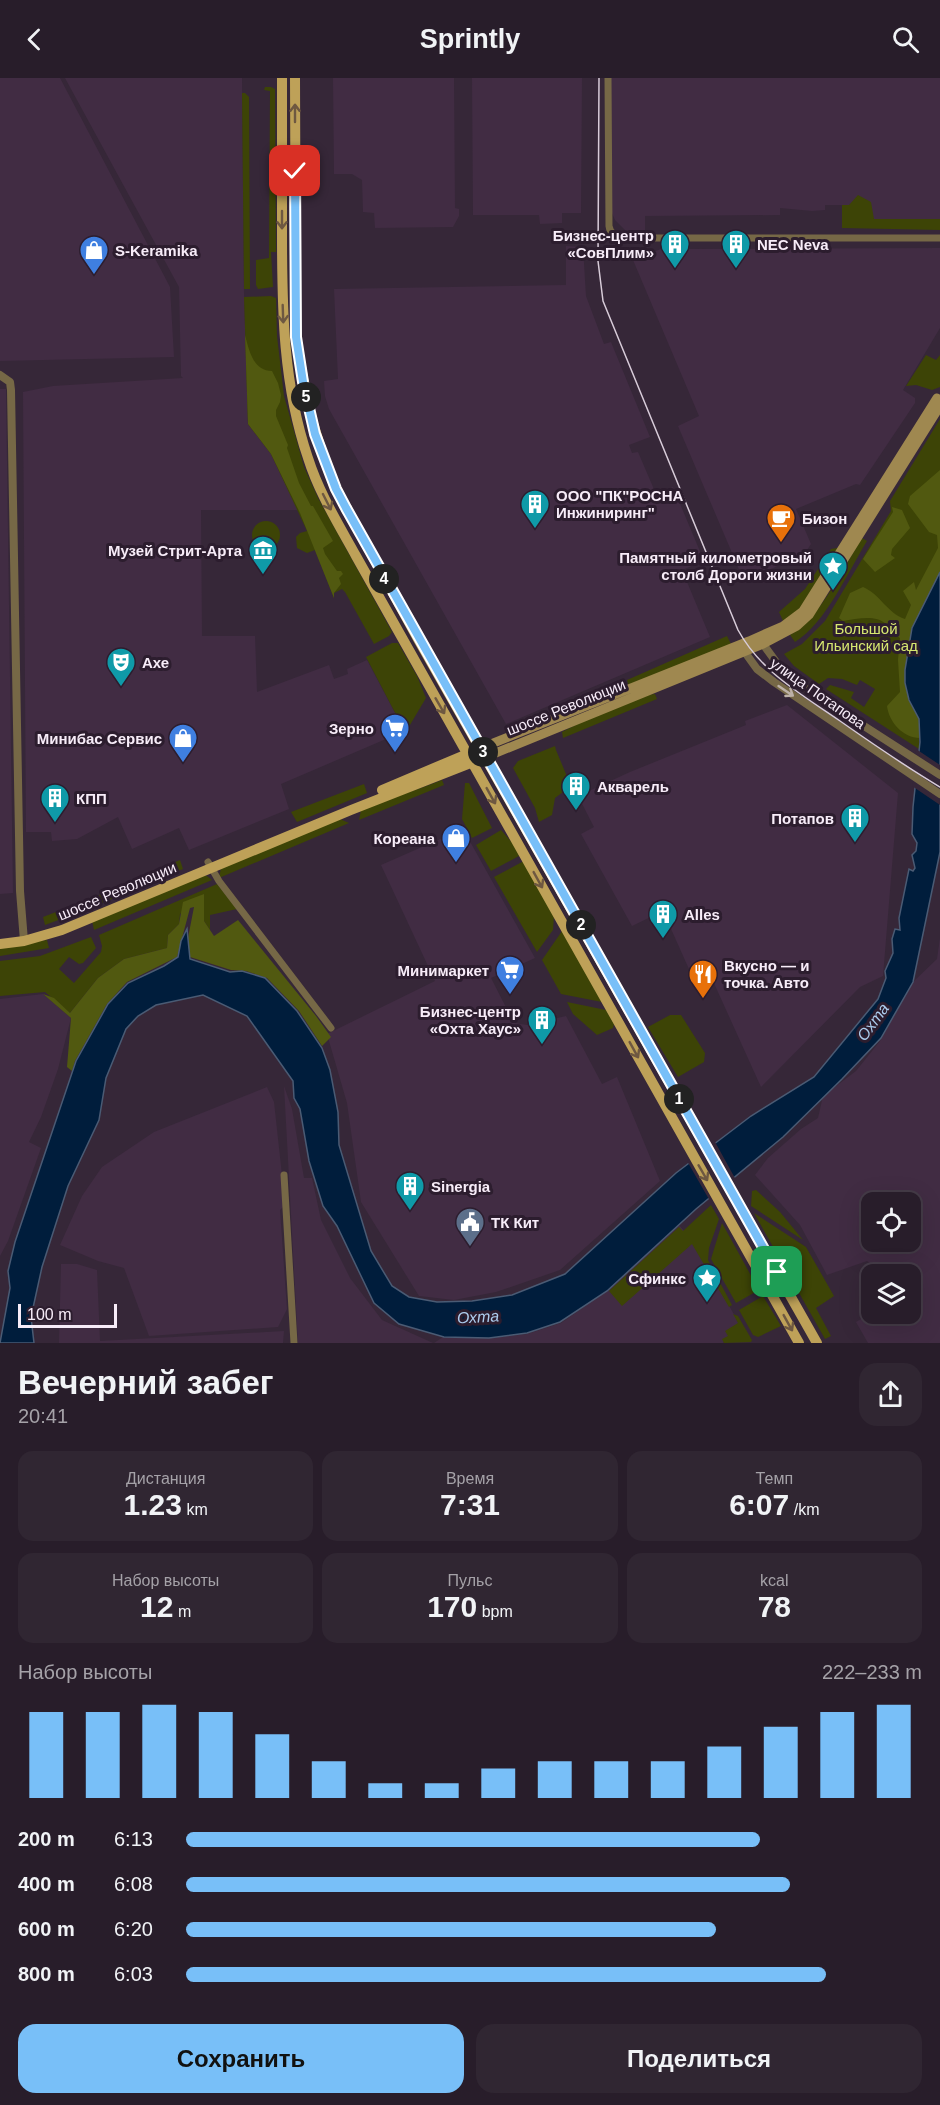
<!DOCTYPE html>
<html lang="ru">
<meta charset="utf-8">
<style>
:root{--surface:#281d2a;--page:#302632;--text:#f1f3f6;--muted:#a5a2a8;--line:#443b47;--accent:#78bff8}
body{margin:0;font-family:Arial,sans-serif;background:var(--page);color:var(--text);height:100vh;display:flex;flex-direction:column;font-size:22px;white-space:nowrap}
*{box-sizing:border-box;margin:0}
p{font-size:20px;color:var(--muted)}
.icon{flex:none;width:33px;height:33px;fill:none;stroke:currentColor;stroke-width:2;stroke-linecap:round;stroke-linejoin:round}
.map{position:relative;height:1265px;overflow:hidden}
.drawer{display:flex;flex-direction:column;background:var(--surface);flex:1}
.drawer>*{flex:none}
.buttons{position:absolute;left:861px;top:1114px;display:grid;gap:12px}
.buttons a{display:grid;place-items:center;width:60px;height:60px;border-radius:12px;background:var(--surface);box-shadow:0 6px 24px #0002,0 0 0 2px var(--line);font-size:30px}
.scale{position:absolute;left:18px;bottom:15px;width:99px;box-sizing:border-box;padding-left:6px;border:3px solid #f7ecf8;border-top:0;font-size:16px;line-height:21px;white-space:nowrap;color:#f7ecf8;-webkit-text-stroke:4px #2c1d2e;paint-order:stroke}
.pin{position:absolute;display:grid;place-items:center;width:51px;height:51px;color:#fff;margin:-26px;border-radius:12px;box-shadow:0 3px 9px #0006}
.km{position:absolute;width:30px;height:30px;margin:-15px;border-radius:50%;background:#222;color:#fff;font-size:16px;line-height:30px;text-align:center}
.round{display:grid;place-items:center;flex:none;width:63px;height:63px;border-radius:18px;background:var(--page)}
.headline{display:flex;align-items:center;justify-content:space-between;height:102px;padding:0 18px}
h1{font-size:33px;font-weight:700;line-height:45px}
.stats{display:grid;grid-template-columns:repeat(3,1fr);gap:9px;height:102px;padding:6px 18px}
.stats div{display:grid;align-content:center;border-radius:15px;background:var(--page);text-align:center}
.stats b{font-size:30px;font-weight:700}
.stats small{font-size:16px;font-weight:400}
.stats p{font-size:16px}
.chart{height:168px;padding:12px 18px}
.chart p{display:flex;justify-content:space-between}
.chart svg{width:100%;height:108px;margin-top:6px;stroke:var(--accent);stroke-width:6}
.primary-button{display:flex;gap:12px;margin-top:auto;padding:12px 18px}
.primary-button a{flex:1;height:69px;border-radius:18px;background:var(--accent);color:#111;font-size:24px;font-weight:700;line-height:69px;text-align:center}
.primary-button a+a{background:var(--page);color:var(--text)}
ul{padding:0 18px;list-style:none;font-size:20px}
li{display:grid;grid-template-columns:96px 72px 1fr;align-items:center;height:45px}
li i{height:15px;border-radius:8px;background:var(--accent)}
header{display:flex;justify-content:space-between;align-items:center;height:78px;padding:0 18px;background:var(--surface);font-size:27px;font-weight:700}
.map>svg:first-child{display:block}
.built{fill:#412c43;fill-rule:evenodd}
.green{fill:#3d4406}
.forest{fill:#515910}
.water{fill:#001d3c;stroke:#4a5b74;stroke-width:1.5}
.pier{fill:#362738}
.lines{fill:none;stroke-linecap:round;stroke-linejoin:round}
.minor{stroke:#766846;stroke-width:7}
.tertiary{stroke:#766846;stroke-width:8}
.secondary{stroke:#9f8850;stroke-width:9}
.primary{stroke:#bea158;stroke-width:10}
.tram{stroke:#d8ccd9;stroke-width:1.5}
.oneway{stroke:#6e5841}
.oneway2{stroke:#bdb1a8}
.route-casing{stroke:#fff;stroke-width:12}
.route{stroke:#78bff8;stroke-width:8}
.labels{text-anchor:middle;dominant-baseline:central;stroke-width:6;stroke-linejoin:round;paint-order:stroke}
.poi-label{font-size:15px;font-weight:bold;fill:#f7ecf8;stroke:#2c1d2e;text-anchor:start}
.park-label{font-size:15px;fill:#d7e870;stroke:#2c1d2e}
.street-label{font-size:15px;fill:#f7ecf8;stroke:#2c1d2e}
.water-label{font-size:16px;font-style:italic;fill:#acccee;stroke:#2c1d2e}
</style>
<header><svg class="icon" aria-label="back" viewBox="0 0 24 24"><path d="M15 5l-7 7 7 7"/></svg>Sprintly<svg class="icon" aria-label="search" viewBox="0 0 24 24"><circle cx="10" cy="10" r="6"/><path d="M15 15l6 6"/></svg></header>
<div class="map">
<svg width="940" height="1265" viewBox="0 0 940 1265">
<rect width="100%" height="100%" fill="#362738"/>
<!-- built -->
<path class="built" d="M0 0H60L170 209 174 279 0 283Z
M65 0H242L244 215 248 346 271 376 298 432H201L202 558H255L257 614 329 587 334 601 348 596 347 591 367 582 403 650 400 655 281 706 289 731 189 772 179 750 132 771 118 739 77 761 52 763 51 754H26L23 314 53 308 183 300 181 298 179 209Z
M333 0H454L455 130 459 131V138L453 149 375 150 374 135 363 134 362 102 352 96H334Z
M472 0H582L581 135H562V145L540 146 539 137H473Z
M611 0H940V141H874L849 127H825V132L812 133 780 130V137L645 138V153H626L615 142 609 128Z
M676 165 687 171 940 170V250L903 312 915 320V325L860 407 856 406 796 431 811 466 801 481 782 486 744 503 678 348 699 338 633 182Z
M566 168 583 169 586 218 604 266 611 264 650 359 629 367 632 375 638 374 656 416 673 409 704 483 682 492 710 559 506 646 329 331 325 318 324 303 338 301 334 211 566 207Z
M0 311H6L13 815 0 816Z
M787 627 898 715 883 898 860 909 761 1009 713 903 697 909 663 833 632 848 581 756 594 749 578 718 630 694 746 647 745 643Z
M463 751 535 880 491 900 514 945 527 947 566 938 602 1006 617 999 660 1103 560 1192 496 1214 454 1222 419 1218 361 1124 347 1025 327 956 435 903 381 787Z
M940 860V1265H868L856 1244 871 1235 910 1236V1197H888L867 1183 827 1197 800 1147 755 1097 768 1080 801 1051 818 1040 823 1018 856 993 880 963 913 904 937 881ZM872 1125H910V1164H872Z
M43 916 71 940 58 991 41 1039 29 1064 41 1070 8 1163 0 1178V921Z
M284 1008 292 1031 304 1100H312L321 1142 350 1200 382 1242 433 1265H298Z
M267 1009 274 1024 282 1097 283 1129 280 1132 287 1231 278 1249 149 1258 124 1190 98 1183 60 1167 82 1118 102 1089 154 1054Z
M679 1147 690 1160 739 1245 723 1265H434L443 1259 489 1260 527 1256 561 1245 607 1213Z
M61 1186H77L97 1192 100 1263 284 1253 283 1265H59Z"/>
<!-- green -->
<path class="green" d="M265 9H271L275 11 276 174H271L273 209 258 211 256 207V182L269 180 270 13 264 12Z
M242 15H245L249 19 250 211H244Z
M858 117 871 124 874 141H940V152L842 150V127H849Z
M271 218 276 220 277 258 284 318 304 389 318 420 392 554 389 558 374 566 345 514 342 511 334 515V520L315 472 307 475 297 470 296 459 300 455 307 453 271 376 248 346 244 219Z
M926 277 936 282 940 277V309L932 312 916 307 906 308Z
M940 341V494L912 550 919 641V671L826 611 830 607 854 614 851 620 864 629 875 611 860 602 857 607 842 601 828 600 819 606 794 588 784 576 802 566 825 543 891 433 890 423Z
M252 457a14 14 0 1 1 28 0a14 14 0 1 1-28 0Z
M862 460 867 463C848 494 826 545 795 564L790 557C821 539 843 490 862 460Z
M837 470H839L800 531 783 543 779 534 805 511 831 471Z
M727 558 731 566 634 606H628L627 602Z
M392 565H398L417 598 426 620 404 657 389 664 385 661 400 655 403 650 366 579Z
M655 616 657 621 563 660 562 654 593 638 646 617Z
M555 668 556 672 571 708 555 720 552 737 539 744 535 730 513 690 518 683Z
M442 702 444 707 359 742 361 732C387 720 415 713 442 702Z
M465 705H469L492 750 472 760 462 741Z
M364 706 367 715 297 744 291 734Z
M340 741 349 745 219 800 221 790Z
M501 752 515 768 519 778 491 793 476 767Z
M180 782 183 791 102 825 99 817Z
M522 784H524L554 837 553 852 537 874 494 799Z
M202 798H207L212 802 94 852 92 843Z
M217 806 237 831 210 837V852L204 843V816L180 836 179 846 168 857 167 870 124 881 98 900 70 935 45 914 0 918V883L40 878 91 859 96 870 83 885 79 886 69 879 59 891 74 905 101 874 102 868 99 857Z
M92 820 96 828 45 847 43 839Z
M562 853 602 924 561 916 542 882Z
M47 862 49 870 0 878V869Z
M567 924 606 932 614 946 613 950 597 957 573 936Z
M670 937H681L705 975 704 984 678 999 648 949Z
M756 1112 780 1134 803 1162 751 1128 752 1113Z
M711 1127 719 1141 709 1170 708 1182 732 1227 729 1229 692 1166 622 1228 609 1213 679 1149 683 1153Z
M754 1135 806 1169 834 1218 816 1230 831 1258 825 1261Z
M722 1145 759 1212 736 1225 711 1181Z
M763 1218 781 1248 758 1259 753 1257 739 1232Z
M733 1236 738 1238 752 1262 751 1264 724 1265 722 1261 728 1258 725 1253 738 1245Z"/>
<!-- forest -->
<path class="forest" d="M245 257C249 272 253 293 272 293L278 305 281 317 280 324 276 332V338L288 367 287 370 299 405 311 428H313L333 463 323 470 325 476 337 493H341L343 496 339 500 341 506 334 515V520L300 435 271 376 248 346Z
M940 392V494L912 550 920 660C903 660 889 644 887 628L900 614 898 582 900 560C894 556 891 551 886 546 875 536 857 541 843 543L839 540 850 515 863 509C880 516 887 535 905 541L911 527 903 513 914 504 916 512 938 470 937 457 929 454 908 426 910 418Z
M892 429 902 432 910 450 892 471 891 477 895 480 875 494 863 481 893 434Z
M204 816V843L214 858 238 842 316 938 331 959 322 968 299 933 267 900 246 893 231 892 190 879 187 865 194 829 190 830 177 879 127 904 107 926 75 983 72 993 67 989 71 940 43 916 54 920 70 935 98 900 124 881 167 870 168 857 179 846 183 824Z"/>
<!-- water -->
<path class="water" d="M940 494V774L913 904 881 960 842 1001 783 1059 696 1131 607 1213 560 1244 527 1255 489 1260 444 1259 399 1246 374 1225 337 1148 323 1128 309 1083 300 1031 294 1020 293 1003 247 938 203 917 156 927 138 938 126 951 106 1000 99 1042 68 1108 42 1189 31 1239 34 1265H0L10 1210 8 1193 15 1164 76 983 108 926 128 905 164 888 178 879 181 863 187 851 190 881 230 894 242 893 265 900 297 933 322 970 330 992 338 1034 339 1067 371 1173 392 1208 409 1219 437 1224 472 1223 512 1217 565 1196 676 1095 751 1038 814 999 878 921 886 900 885 893 893 875 892 861 895 851 900 852 899 840 909 791 913 793 915 790 912 777 916 773 917 765 912 756 913 729 920 664 919 641 909 622 905 605V592L912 550Z"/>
<!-- pier -->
<path class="pier" d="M916 671 940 687V727L912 708Z
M714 1062 736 1102 710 1123 687 1083Z"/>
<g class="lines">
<!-- minor -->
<path class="minor" d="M608 0 609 148C610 156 616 159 625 160H940
M208 784 219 803 331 950
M284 1097 294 1265"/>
<!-- tertiary -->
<path class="tertiary" d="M0 297 10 304 11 312 20 813 24 863
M763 566 782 592 802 608 940 697
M744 573 757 591 774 604 940 716"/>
<!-- secondary -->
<path class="secondary" d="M481 670 749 563 783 548 803 533 937 320
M486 679 763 566 797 548 809 537 940 328"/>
<!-- primary -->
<path class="primary" d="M282 0C282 52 282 103 282 155 282 232 283 307 308 380 319 415 339 447 356 478L799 1265
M295 0 296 259 308 329 322 374 336 411 418 561 817 1265
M382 712 472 674
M0 866 24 863 62 852 351 732 478 682"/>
<!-- tram -->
<path class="tram" d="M599 0 598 183 603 223 738 552C761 594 801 616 840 643 873 666 906 689 940 709"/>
</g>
<!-- one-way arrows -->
<defs><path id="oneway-shaft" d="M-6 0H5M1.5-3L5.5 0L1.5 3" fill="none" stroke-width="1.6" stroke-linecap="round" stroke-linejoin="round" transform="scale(1.5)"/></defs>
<g class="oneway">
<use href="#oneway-shaft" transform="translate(295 35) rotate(-90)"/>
<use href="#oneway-shaft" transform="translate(282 142) rotate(90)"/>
<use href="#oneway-shaft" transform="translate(283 236) rotate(88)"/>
<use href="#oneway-shaft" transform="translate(327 424) rotate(63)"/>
<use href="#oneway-shaft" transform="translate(440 628) rotate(60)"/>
<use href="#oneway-shaft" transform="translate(491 718) rotate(61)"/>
<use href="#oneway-shaft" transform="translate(538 802) rotate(61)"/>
<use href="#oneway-shaft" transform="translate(634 972) rotate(61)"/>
<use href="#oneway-shaft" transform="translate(703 1095) rotate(60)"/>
<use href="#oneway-shaft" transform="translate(788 1245) rotate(61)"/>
</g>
<use class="oneway2" href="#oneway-shaft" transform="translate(786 613) rotate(34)"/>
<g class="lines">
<!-- route casing -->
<g class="route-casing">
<path id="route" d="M295 93 296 259 303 304 315 356 336 411 346 430 777 1194"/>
</g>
<!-- route -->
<use href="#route" class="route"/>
</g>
<!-- icons -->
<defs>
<g id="building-pin" transform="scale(1.5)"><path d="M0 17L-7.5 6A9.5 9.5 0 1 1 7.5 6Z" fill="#0f9aa8" stroke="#2c1d2e"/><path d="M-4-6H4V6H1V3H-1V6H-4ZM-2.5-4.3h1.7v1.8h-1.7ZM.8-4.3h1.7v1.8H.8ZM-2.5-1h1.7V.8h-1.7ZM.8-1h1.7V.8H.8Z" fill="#fff"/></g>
<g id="shop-pin" transform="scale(1.5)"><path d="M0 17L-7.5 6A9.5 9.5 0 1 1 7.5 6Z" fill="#3f7fe0" stroke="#2c1d2e"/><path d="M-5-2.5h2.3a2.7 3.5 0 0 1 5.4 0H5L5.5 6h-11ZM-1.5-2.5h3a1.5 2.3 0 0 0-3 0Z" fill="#fff"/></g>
<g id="cafe-pin" transform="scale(1.5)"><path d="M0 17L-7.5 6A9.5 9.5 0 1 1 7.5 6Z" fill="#e8710a" stroke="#2c1d2e"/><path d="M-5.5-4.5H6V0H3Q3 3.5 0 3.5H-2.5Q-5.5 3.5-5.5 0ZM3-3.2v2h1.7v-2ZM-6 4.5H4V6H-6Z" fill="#fff"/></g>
<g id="museum-pin" transform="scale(1.5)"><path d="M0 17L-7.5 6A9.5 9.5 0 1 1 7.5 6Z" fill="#0f9aa8" stroke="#2c1d2e"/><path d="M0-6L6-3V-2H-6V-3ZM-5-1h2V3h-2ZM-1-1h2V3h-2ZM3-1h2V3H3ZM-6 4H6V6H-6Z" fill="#fff"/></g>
<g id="sight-pin" transform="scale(1.5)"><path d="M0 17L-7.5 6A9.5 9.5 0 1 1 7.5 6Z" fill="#0f9aa8" stroke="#2c1d2e"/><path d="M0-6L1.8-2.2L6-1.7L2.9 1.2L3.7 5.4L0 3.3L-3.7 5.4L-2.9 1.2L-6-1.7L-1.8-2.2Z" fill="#fff"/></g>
<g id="theatre-pin" transform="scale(1.5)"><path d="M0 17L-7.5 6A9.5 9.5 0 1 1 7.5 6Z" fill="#0f9aa8" stroke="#2c1d2e"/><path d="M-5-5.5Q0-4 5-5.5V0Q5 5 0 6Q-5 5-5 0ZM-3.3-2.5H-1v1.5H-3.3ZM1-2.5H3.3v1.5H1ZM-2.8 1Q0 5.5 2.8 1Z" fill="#fff"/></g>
<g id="supermarket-pin" transform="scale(1.5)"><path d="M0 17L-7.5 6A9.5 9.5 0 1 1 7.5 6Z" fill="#3f7fe0" stroke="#2c1d2e"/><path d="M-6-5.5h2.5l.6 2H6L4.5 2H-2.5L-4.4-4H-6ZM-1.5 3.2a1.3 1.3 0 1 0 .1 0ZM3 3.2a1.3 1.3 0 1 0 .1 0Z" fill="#fff"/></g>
<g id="restaurant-pin" transform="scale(1.5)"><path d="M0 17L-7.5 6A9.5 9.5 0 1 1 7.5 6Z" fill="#e8710a" stroke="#2c1d2e"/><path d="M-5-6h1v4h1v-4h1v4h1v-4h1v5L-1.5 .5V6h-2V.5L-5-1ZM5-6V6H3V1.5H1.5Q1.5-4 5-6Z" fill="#fff"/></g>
<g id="civic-pin" transform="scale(1.5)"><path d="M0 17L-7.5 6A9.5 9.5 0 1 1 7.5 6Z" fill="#5c6f8a" stroke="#2c1d2e"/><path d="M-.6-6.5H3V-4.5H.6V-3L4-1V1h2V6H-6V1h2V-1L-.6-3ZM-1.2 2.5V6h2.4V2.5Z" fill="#fff"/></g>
</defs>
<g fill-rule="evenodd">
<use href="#building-pin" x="675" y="166"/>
<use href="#building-pin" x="736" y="166"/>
<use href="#shop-pin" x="94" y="172"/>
<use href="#building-pin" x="535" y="426"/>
<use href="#cafe-pin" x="781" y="440"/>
<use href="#museum-pin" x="263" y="472"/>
<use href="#sight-pin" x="833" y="488"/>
<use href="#theatre-pin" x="121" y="584"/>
<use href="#supermarket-pin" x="395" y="650"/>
<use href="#shop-pin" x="183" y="660"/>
<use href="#building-pin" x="576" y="708"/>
<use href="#building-pin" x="55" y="720"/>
<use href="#building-pin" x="855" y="740"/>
<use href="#shop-pin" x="456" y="760"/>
<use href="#building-pin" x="663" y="836"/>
<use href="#supermarket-pin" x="510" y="892"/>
<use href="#restaurant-pin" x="703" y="896"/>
<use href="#building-pin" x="542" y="942"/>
<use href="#building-pin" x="410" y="1108"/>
<use href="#civic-pin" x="470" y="1144"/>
<use href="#sight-pin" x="707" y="1200"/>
</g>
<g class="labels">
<!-- poi labels -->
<g class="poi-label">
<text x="654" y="157" text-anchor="end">Бизнес-центр<tspan x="654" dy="17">«СовПлим»</tspan></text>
<text x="757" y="166">NEC Neva</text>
<text x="115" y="172">S-Keramika</text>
<text x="556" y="417">ООО "ПК"РОСНА<tspan x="556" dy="17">Инжиниринг"</tspan></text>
<text x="802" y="440">Бизон</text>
<text x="242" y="472" text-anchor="end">Музей Стрит-Арта</text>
<text x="812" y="479" text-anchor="end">Памятный километровый<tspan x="812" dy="17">столб Дороги жизни</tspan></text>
<text x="142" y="584">Ахе</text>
<text x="374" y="650" text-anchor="end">Зерно</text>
<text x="162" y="660" text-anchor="end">Минибас Сервис</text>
<text x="597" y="708">Акварель</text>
<text x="76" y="720">КПП</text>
<text x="834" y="740" text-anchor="end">Потапов</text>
<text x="435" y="760" text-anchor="end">Кореана</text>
<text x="684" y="836">Alles</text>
<text x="724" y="887">Вкусно — и<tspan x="724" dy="17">точка. Авто</tspan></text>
<text x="489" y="892" text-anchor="end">Минимаркет</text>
<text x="521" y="933" text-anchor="end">Бизнес-центр<tspan x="521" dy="17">«Охта Хаус»</tspan></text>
<text x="431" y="1108">Sinergia</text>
<text x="491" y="1144">ТК Кит</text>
<text x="686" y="1200" text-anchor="end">Сфинкс</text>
</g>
<!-- park labels -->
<g class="park-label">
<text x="866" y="550">Большой<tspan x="866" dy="17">Ильинский сад</tspan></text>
</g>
<!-- street labels -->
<g class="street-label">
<text transform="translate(818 615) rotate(35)">улица Потапова</text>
<text transform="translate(566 629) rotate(-22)">шоссе Революции</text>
<text transform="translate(117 813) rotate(-23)">шоссе Революции</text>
</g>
<!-- water labels -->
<g class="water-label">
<text transform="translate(873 944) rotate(-54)">Охта</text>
<text transform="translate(478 1239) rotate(-3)">Охта</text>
</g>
</g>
</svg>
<div class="buttons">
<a><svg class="icon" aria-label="locate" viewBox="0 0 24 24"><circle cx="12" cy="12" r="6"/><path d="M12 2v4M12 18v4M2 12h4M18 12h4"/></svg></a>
<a><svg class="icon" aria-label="layers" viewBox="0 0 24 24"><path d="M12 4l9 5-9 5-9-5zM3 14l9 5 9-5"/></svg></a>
</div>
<div class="scale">100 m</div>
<div class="pin" style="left:777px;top:1194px;background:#1e9e55"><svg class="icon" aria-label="arrive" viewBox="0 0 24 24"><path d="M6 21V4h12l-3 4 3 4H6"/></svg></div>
<div class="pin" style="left:295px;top:93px;background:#d93025"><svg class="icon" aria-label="check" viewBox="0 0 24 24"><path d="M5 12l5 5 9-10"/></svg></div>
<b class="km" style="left:679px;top:1021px">1</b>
<b class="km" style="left:581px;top:847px">2</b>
<b class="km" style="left:483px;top:674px">3</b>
<b class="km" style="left:384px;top:501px">4</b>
<b class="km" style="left:306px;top:319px">5</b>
</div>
<section class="drawer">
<div class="headline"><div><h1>Вечерний забег</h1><p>20:41</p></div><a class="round"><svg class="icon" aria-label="share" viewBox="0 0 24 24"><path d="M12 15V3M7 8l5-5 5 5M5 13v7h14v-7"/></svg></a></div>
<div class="stats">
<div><p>Дистанция</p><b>1.23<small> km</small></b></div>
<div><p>Время</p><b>7:31</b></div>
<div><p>Темп</p><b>6:07<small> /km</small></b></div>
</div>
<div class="stats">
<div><p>Набор высоты</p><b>12<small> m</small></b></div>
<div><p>Пульс</p><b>170<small> bpm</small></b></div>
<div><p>kcal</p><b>78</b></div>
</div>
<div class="chart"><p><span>Набор высоты</span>222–233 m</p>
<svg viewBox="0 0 160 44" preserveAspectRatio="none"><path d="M5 44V9M15 44V9M25 44V6M35 44V9M45 44V18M55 44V29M65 44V38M75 44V38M85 44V32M95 44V29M105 44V29M115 44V29M125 44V23M135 44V15M145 44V9M155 44V6"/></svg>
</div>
<ul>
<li><b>200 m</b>6:13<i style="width:78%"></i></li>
<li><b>400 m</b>6:08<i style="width:82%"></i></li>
<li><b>600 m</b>6:20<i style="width:72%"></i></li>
<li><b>800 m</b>6:03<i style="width:87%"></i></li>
</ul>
<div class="primary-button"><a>Сохранить</a><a>Поделиться</a></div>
</section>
